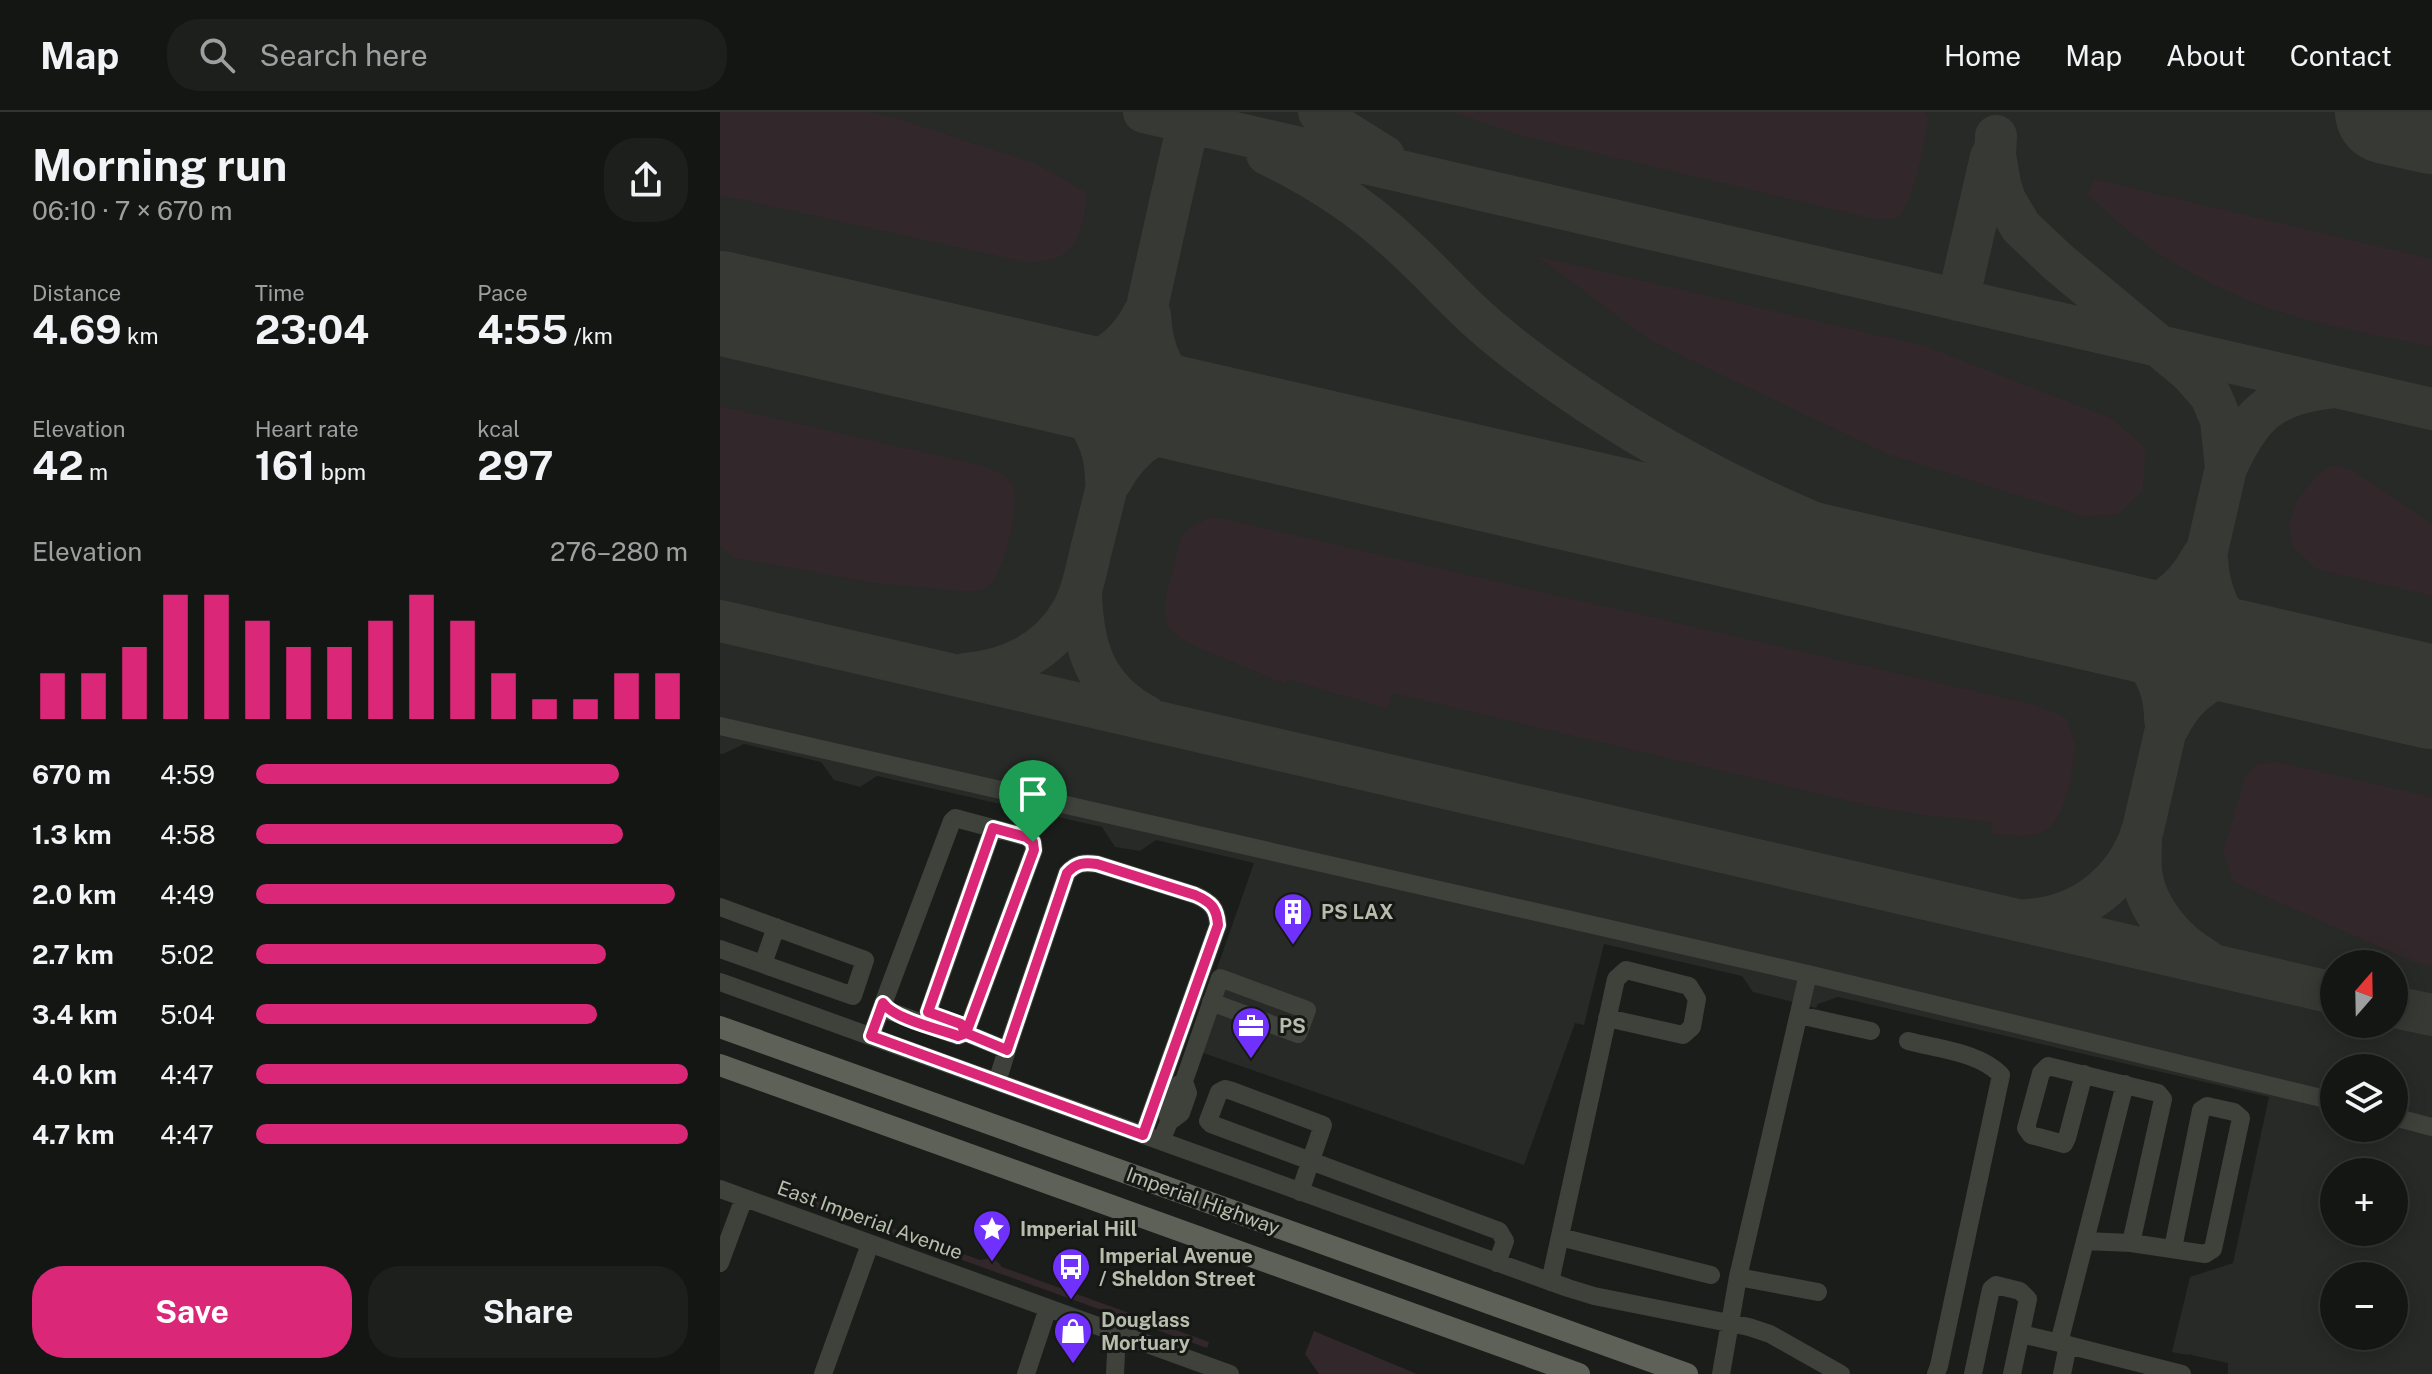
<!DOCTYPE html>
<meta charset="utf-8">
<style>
:root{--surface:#141614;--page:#1d1f1d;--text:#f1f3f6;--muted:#9d9fa0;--line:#333534;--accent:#db2777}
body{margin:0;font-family:"Public Sans",sans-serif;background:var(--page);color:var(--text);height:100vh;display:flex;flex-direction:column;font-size:30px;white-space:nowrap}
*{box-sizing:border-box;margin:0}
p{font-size:26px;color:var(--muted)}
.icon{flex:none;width:44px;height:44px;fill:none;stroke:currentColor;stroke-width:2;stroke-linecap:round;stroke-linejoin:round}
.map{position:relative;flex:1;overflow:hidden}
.side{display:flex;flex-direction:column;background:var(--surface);width:720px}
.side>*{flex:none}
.needle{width:52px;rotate:20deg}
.tools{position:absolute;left:1600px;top:838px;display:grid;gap:16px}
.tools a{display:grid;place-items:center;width:88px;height:88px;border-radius:50%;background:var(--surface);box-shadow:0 4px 20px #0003,0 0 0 2px var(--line);font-size:40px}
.pin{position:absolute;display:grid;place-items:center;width:68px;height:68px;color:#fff;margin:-82px -34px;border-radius:50% 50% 50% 0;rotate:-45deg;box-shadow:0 0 8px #0007}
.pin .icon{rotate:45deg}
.round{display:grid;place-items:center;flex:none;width:84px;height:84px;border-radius:32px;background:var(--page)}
.summary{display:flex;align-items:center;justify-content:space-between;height:136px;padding:0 32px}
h1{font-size:44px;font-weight:700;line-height:60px}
.metrics{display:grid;grid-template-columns:repeat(3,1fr);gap:12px;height:136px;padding:8px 32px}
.metrics div{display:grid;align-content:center}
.metrics b{font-size:40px;font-weight:700}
.metrics small{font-size:22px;font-weight:400}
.metrics p{font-size:22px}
.chart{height:224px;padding:16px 32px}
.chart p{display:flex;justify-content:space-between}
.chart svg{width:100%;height:144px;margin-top:8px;stroke:var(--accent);stroke-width:6}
.cta{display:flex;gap:16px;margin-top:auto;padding:16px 32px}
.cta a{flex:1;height:92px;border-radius:32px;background:var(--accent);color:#fff;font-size:32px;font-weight:700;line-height:92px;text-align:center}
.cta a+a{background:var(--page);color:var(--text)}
ul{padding:0 32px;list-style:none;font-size:26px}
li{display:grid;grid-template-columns:128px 96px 1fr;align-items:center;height:60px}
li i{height:20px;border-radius:10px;background:var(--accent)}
header{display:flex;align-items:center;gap:48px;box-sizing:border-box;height:112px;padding:0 40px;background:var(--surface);border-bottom:2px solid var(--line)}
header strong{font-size:38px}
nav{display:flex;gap:44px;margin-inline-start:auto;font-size:28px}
.search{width:560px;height:72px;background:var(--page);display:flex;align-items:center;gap:20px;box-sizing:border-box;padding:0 28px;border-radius:32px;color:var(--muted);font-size:30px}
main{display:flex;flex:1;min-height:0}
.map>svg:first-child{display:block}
.built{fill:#272a26;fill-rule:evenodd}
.green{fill:#32272a}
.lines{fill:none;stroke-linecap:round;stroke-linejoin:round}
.taxiway{stroke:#373a34;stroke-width:42}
.runway{stroke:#373a34;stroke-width:104}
.minor{stroke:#3e423b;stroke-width:18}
.major{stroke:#5d6157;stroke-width:22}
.route-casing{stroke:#fff;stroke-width:16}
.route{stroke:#db2777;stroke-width:10}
.labels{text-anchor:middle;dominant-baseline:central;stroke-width:6;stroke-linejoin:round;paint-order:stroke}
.poi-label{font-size:20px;font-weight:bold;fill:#b7bdac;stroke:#161815;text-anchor:start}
.street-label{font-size:20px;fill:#b7bdac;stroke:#161815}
</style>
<header>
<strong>Map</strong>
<div class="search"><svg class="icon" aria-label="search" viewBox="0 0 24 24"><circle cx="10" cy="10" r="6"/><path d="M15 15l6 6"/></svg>Search here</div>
<nav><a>Home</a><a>Map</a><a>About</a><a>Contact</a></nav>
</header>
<main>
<section class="side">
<div class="summary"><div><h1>Morning run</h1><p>06:10 · 7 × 670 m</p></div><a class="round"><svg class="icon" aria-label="share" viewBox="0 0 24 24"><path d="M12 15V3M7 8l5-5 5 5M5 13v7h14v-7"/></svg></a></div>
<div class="metrics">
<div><p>Distance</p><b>4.69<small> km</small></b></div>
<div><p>Time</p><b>23:04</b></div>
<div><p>Pace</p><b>4:55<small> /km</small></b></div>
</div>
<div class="metrics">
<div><p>Elevation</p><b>42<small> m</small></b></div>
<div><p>Heart rate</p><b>161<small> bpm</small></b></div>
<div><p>kcal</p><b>297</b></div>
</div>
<div class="chart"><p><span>Elevation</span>276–280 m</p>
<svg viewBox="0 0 160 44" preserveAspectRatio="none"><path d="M5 44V30M15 44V30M25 44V22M35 44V6M45 44V6M55 44V14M65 44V22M75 44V22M85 44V14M95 44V6M105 44V14M115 44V30M125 44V38M135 44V38M145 44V30M155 44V30"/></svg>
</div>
<ul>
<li><b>670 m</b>4:59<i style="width:84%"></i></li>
<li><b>1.3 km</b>4:58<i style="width:85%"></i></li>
<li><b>2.0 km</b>4:49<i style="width:97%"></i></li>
<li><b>2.7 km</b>5:02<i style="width:81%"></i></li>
<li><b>3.4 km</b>5:04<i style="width:79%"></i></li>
<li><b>4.0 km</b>4:47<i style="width:100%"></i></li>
<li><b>4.7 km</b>4:47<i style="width:100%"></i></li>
</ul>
<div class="cta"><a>Save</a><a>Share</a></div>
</section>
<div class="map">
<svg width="1712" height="1262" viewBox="0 0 1712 1262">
<rect width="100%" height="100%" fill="#1b1d1a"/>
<!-- built -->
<path class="built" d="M0 0H1712V1262H1508V1251L1471 1243V1241L1469 1243 1452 1240 1470 1165 1513 1151 1549 985 1118 885 1098 892 1096 896 1033 880 1022 864 884 832 864 913 855 911 804 1053 469 936 534 751 436 728 420 739 395 735 382 715 157 664 140 675 114 668 101 650 24 632 3 642H0ZM1614 852H1674V912H1614ZM1614 956H1674V1016H1614ZM1614 1060H1674V1120H1614ZM1614 1164H1674V1224H1614Z"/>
<!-- green -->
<path class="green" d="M0 0H149L179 7 317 52 366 80C365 104 363 129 341 144 333 149 318 149 309 151L0 83Z
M732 0H1205L1208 7C1206 26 1193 95 1178 105 1170 111 1156 106 1146 105L803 24Z
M1374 67 1712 147V235C1651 221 1585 212 1527 188 1488 171 1447 150 1414 124 1398 111 1383 96 1367 83Z
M816 144 1205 234 1393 307 1426 336 1423 378 1399 402 1367 405 1167 342 931 229Z
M0 294 260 353C271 357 286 362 292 372 301 389 285 454 273 469 267 477 261 478 251 480L155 471 15 446 0 434Z
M1613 353 1633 358 1712 412V484L1596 457 1573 435 1569 412 1577 388 1597 363Z
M487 406 504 407 1311 592 1346 605 1356 634C1351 660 1348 715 1317 722 1303 726 1286 723 1272 722L1271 710 1212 704 1159 696 672 581 667 597 643 590V588H637L568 567 565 572 470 532C440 516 442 501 449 472 453 457 456 442 461 427L463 420Z
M1558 650 1712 685V854L1691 849 1513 770 1503 740 1525 664 1537 652Z
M66 1078 260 1148C269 1146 277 1147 282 1155L489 1230 487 1236 64 1084Z
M594 1219 697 1262H599L585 1242Z"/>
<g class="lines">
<!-- taxiway -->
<path class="taxiway" d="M424 0 1712 297
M599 0 614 13 664 44
M1683 0 1712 10
M1276 24 1275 43 1280 72 1285 88 1301 115 1338 150 1469 259 1491 284 1501 308 1506 356
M547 42C595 65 643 96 682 133 709 157 733 185 760 209 790 236 822 259 856 282 951 347 1054 398 1162 438 1221 459 1281 475 1339 498
M1238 188 1271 45
M430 203C434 297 511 305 584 325
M168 229 317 260C362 265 404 242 424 201
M301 264C350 275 386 316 386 368
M391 369C417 321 460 303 513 313
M1487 447C1489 488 1509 525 1547 543 1560 549 1575 552 1589 557
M361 478C362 534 374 576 426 604
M1354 502C1367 503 1379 506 1392 506 1431 503 1464 480 1482 445
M1362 505C1408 526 1445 551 1445 607
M0 509 1614 881
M245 562C288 559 328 540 351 501 362 482 366 459 371 438 379 407 387 375 394 344 420 229 444 114 471 0
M1449 614C1473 565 1521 551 1571 556
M1421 722C1421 735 1420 748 1421 760 1426 797 1454 830 1486 848
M1307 808C1362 805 1407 769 1423 717L1506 356C1530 304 1549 283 1608 276
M1674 895 1712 903"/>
<!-- runway -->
<path class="runway" d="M1667 0 1712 10
M0 191 1712 585"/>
<!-- minor -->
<path class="minor" d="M0 614 1088 862 1614 989
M0 795 145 848 133 884 0 837
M43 852 56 815
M0 870 848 1176 874 1184 1029 1215 1050 1222 1121 1262
M163 891 169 899 238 924 246 921 287 938 277 970
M1079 903 1151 919
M204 912 273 716
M151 924 232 709 235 706 306 725 313 730 314 738 246 921
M1188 929C1218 937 1259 940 1281 963L1219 1254 1216 1262
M287 938 347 761C356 751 364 750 377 752L475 783C491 790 497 796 498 813L423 1023
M1364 962 1347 1026 1344 1032 1311 1023 1306 1016 1321 961 1328 954 1438 981 1443 987 1411 1131 1365 1129
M1674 1005 1712 1015
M449 1010C445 993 449 978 464 969
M441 1029 449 1010 461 1001 468 981 464 969 500 866 587 898 578 922 491 890
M0 1077 510 1262
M580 1080 603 1013 512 979 505 977 499 980 488 1009 491 1012 779 1119 785 1129 777 1151
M840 1125 991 1163
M1411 1131 1485 1142 1493 1137 1521 1006 1514 1000 1487 994 1481 998 1453 1136
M0 1151 24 1086
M1018 1165 1098 1180
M830 1170 896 867 906 858 969 874 977 887 972 915 963 923 887 906
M1301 1222 1348 1233
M1339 1231 1405 972
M103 1262 150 1132
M306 1262 328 1196
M395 1262 397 1221
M1001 1262 1018 1165 1088 862
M1253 1262 1271 1177 1276 1173 1300 1179 1308 1187 1292 1262
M1342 1262 1348 1233 1462 1262"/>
<!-- major -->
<path class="major" d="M0 915 967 1262
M0 953 859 1262"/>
</g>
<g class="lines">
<!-- route casing -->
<g class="route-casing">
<path id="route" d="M313 730 314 738 246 921 238 924C219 917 174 907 163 891L151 924 423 1023 498 813C497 796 491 790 475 783L377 752C364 750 356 751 347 761L287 938 246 921 241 912 208 900 273 716 306 725 313 730"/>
</g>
<!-- route -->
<use href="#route" class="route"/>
</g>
<!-- icons -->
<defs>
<g id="building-pin" transform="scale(2)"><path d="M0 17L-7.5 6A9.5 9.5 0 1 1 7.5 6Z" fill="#7131fd" stroke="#161815"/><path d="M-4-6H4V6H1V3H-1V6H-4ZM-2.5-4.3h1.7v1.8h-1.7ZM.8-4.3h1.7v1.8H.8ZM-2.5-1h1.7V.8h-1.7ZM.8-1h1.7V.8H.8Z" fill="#fff"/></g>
<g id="office-pin" transform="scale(2)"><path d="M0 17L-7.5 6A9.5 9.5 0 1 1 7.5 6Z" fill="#7131fd" stroke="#161815"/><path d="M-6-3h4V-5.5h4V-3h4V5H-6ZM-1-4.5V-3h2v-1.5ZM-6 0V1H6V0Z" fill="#fff"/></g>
<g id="sight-pin" transform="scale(2)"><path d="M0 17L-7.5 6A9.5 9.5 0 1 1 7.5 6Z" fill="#7131fd" stroke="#161815"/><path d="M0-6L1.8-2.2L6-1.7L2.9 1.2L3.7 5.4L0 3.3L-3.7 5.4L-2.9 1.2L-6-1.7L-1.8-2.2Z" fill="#fff"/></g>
<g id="bus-pin" transform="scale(2)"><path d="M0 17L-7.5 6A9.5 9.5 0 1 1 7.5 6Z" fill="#7131fd" stroke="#161815"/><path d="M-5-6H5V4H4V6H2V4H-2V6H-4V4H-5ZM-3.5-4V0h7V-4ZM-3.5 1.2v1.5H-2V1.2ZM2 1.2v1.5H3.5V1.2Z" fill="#fff"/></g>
<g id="shop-pin" transform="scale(2)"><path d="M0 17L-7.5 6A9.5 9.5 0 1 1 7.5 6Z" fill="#7131fd" stroke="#161815"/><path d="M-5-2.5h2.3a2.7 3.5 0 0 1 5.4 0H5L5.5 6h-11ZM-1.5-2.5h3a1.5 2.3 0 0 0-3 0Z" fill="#fff"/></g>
</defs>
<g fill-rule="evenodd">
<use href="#building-pin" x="573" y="800"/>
<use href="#office-pin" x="531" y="914"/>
<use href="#sight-pin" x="272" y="1117"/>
<use href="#bus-pin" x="351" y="1155"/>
<use href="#shop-pin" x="353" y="1219"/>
</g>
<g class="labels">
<!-- poi labels -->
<g class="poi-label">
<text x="601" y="800">PS LAX</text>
<text x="559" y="914">PS</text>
<text x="300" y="1117">Imperial Hill</text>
<text x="379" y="1144">Imperial Avenue<tspan x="379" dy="23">/ Sheldon Street</tspan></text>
<text x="381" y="1208">Douglass<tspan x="381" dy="23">Mortuary</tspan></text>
</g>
<!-- street labels -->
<g class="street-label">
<text transform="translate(483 1089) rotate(20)">Imperial Highway</text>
<text transform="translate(150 1108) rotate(20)">East Imperial Avenue</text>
</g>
</g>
</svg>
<div class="tools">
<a><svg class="needle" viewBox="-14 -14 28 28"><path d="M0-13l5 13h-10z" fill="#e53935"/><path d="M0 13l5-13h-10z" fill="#9d9fa0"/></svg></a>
<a><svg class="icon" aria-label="layers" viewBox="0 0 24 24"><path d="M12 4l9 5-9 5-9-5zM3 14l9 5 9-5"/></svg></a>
<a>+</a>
<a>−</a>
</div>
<div class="pin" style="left:313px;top:730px;background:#1e9e55"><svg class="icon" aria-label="arrive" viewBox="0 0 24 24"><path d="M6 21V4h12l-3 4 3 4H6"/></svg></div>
</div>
</main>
